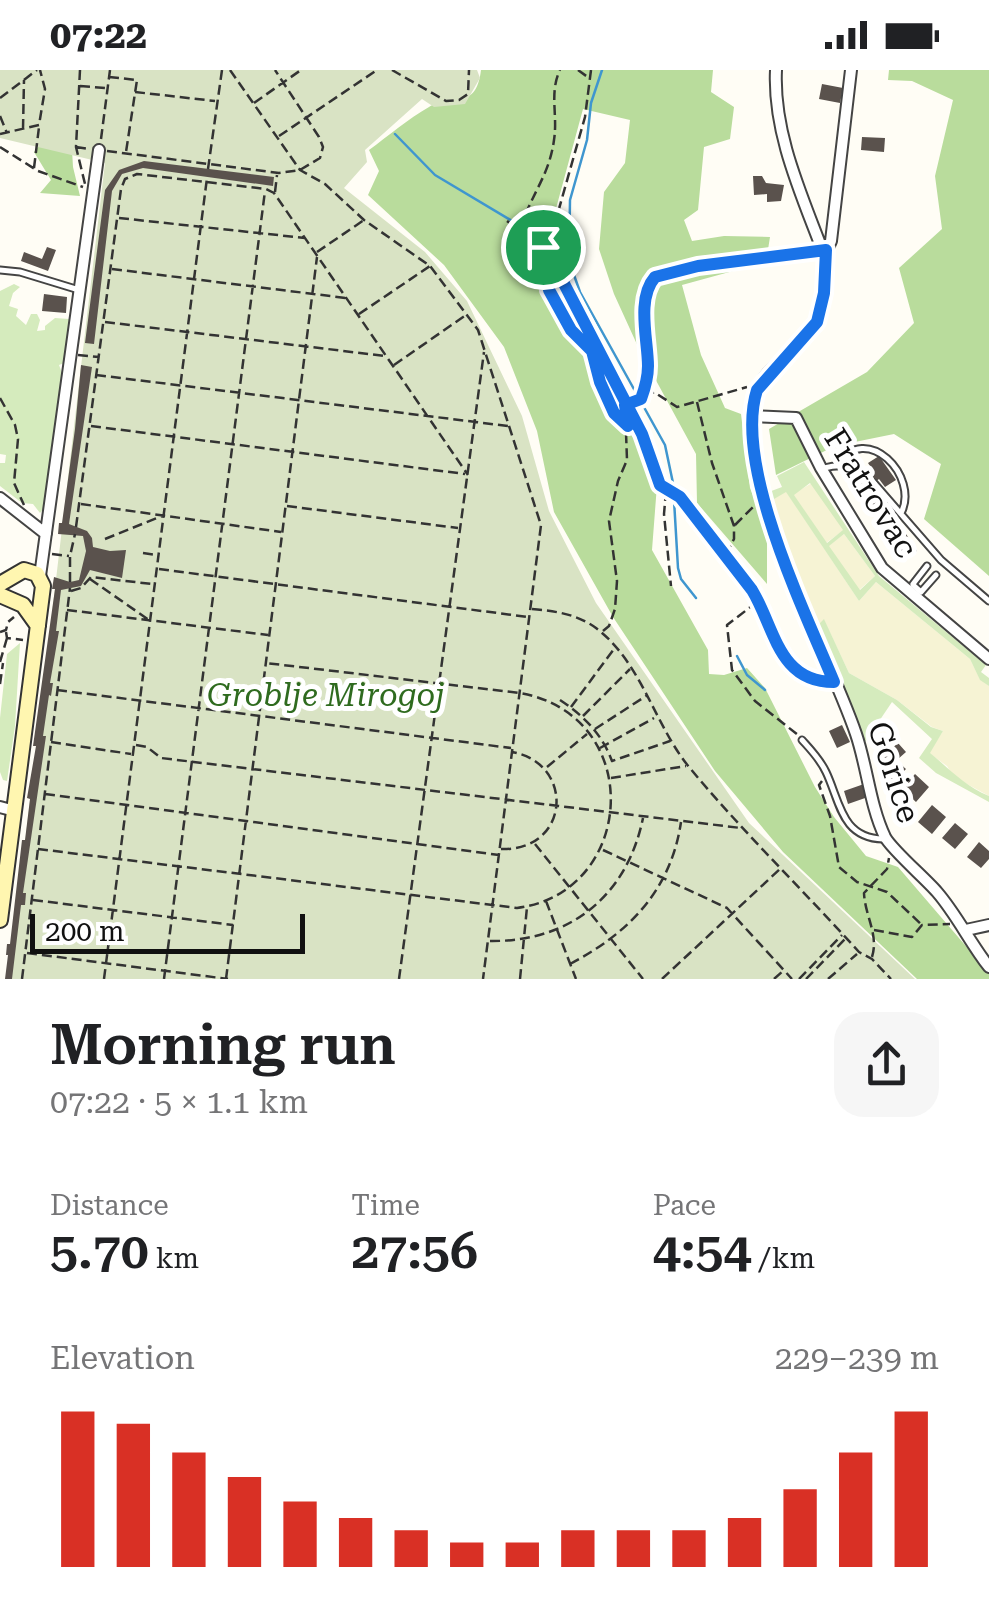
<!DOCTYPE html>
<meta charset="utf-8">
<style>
:root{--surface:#fff;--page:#f6f6f6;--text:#202124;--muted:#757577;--accent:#d93025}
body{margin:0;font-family:"Roboto Serif",serif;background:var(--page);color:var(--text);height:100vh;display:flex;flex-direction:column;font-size:38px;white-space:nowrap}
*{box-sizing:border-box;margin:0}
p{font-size:32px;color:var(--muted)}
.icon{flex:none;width:55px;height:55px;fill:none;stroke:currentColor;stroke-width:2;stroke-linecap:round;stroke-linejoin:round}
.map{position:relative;height:909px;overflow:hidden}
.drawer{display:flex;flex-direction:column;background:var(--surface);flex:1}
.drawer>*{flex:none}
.scale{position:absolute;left:30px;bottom:25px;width:275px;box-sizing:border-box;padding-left:10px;border:5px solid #111;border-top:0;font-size:28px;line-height:35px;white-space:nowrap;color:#111;-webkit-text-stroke:8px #fff;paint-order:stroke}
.pin{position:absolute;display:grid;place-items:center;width:85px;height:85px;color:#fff;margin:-42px;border:5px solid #fff;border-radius:50%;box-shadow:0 2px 10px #0007}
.round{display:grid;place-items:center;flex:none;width:105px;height:105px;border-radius:30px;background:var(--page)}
.summary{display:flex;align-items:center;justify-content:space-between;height:170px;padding:0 50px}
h1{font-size:55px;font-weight:600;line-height:75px}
.figures{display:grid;grid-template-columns:repeat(3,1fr);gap:15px;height:170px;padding:10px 50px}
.figures div{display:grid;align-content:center}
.figures b{font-size:50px;font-weight:600}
.figures small{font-size:28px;font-weight:400}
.figures p{font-size:28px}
.chart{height:280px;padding:20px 50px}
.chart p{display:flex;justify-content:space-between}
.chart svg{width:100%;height:180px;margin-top:10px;stroke:var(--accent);stroke-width:6}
.status{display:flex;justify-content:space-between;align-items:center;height:70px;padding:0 50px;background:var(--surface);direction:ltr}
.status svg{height:28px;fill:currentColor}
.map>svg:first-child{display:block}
.farmland{fill:#f6f3d4}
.green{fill:#d5ebbd;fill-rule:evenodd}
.forest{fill:#b9dc9c}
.cemetery{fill:#d9e3c4}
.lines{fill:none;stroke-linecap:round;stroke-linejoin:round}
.stream{stroke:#3f96cf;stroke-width:2.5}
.building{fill:#5a524d}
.lane-casing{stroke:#444;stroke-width:9}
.street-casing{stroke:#444;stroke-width:14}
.secondary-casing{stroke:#333;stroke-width:18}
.path{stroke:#333;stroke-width:2.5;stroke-dasharray:10 5;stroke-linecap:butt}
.lane{stroke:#fff;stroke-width:5}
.street{stroke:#fff;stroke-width:10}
.secondary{stroke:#fff6b0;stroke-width:14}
.route-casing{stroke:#fff;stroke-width:20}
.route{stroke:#1a73e8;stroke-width:12}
.labels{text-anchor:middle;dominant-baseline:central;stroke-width:10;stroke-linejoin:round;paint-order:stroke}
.street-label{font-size:32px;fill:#111;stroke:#fff}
.park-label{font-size:32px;font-style:italic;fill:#2f6b1f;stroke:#fff}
</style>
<div class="status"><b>07:22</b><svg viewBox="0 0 49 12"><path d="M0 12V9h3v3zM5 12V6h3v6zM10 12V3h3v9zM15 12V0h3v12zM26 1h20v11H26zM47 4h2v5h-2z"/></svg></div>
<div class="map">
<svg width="989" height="909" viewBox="0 0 989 909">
<rect width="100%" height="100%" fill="#fffdf5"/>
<!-- farmland -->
<path class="farmland" d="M812 413 844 460 826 473 793 424Z
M786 421 859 531 876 512 970 589 980 609 989 616V726L954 707 947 696 929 683 943 661 932 657 897 630 849 603 824 550 817 556 769 432Z
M844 464 875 506 859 520 828 476Z"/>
<!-- green -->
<path class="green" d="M14 214 20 217 13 223 9 236 18 239 16 246 26 255 31 244H37L40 250 37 261 45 260V256L55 248 69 249 64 293 59 295 62 303 47 427 45 437 40 443 33 434 22 433 0 416V393H5L6 385 0 384V221Z
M804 392 879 506 986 595 981 602 989 608V616L980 610 970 589 876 512 859 531 786 422 769 432 766 423 782 417 777 406ZM810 413 843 460 827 473 794 425ZM844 464 875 506 860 520 829 476Z
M824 549 849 603 897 630 931 657 943 661 930 683C950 699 964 716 989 726V732L936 703 919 688 932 669 892 632 865 672 817 556Z
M20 573 15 656 7 711 3 710 0 702V648L7 584Z"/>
<!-- forest -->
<path class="forest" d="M481 0H713L711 22 734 37 730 69 704 77 698 140 684 150 692 171 724 166 770 167 766 192 682 215 701 285 725 338 741 344 750 418 767 461V514L697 433 696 384 640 281 614 224 599 179 604 122 625 93 630 50 583 39 548 168 567 222 646 376 657 415 652 480 708 580 709 604 724 605 747 598 765 618 815 717 834 747 866 786 898 797 989 903V909H917L783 782 715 701 613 547 554 442 537 361 504 277 444 195 368 125 379 101 369 80C388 66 408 49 429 37 452 23 476 42 481 0Z
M889 0H989V506L924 449 941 394 894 364 835 376 776 405 769 359 867 302 914 253 899 198 942 159 935 106 953 30 912 11 888 10Z
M50 62 71 63 73 97 80 126 40 123 51 110 34 82Z"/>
<!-- cemetery -->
<path class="cemetery" d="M0 0H477L480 8 465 34 434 37 422 29 365 80 367 92 344 118 425 182 467 231 522 346 549 441 596 533 749 753 915 909H9L105 93 0 68Z"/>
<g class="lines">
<!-- stream -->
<path class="stream" d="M602 0 591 33 587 70 570 130 569 191 580 222 665 375 673 413
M395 64 435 105 544 170
M553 175 566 179
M674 430 678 498 681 509 696 528
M737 586 747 605 765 620"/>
</g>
<!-- building -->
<path class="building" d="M822 14 843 18 840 33 819 29Z
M862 67 885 68 884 82 861 80Z
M144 91 274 107 273 116 143 98 122 104 112 121 94 274 85 273 105 120 119 100Z
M753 106H762L766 113 784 115 781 131 767 132V124L754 125Z
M47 177 56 180 48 201 21 191 24 182 42 189Z
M44 224 67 227 66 243 42 241Z
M81 295 92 297 69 454 87 461 92 468 93 477 110 481 126 480 122 508 90 500 81 516 61 520 56 561H59L50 613H53L51 626 49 625 43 666H46L23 823H26L25 835H21L12 909H5L8 885H6L7 874H10L22 770H25L30 729 27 728 36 676H33L55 519H52L54 507 70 512 79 510 86 481 83 466 58 464 59 453H62L75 359Z
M879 386 896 410 885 417 879 409 868 417 882 438 874 443 856 414 874 402 868 393Z
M899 453 917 481 901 491 884 463Z
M842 655 850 672 837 678 829 661Z
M898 673 906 682 890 696 882 687Z
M897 691 906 699 891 715 883 707Z
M915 704 929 717 916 732 902 719Z
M864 714 868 727 848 734 844 721Z
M932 735 946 747 932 764 918 752Z
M955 753 968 764 955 779 942 768Z
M979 772 989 781V789L981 798 967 787Z"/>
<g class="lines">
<!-- lane casing -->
<g class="lane-casing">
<path id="lane" d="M0 200 20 202 79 220
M836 395C867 350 920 407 901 443
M824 398C840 394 856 395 869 406
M874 413 941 490 989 531
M913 514 927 496
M913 515 921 522 936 505
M802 670C811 680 820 689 826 702 840 731 841 768 883 769"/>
</g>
<!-- street casing -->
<g class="street-casing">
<path id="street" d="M776 0C773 60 799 119 820 174L827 180C826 202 827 227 818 248 806 277 759 298 753 331 736 422 826 575 856 664 867 696 870 736 885 767 892 780 925 808 937 822 957 845 970 873 989 897
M827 180 831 171 851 0
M752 346 796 348 821 398 882 498 989 589
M0 428 46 464
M40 506 99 80
M0 737 15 741
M966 860 989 855"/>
</g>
<!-- secondary casing -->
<g class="secondary-casing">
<path id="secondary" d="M0 514 24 500 37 504 43 516 0 850
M0 525 23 535 38 556"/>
</g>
<!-- path -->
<path class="path" d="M80 0 76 77 85 114
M230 0 300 100 325 114 364 150 430 196 478 260 541 455 483 909
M392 0 446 31 459 30 468 24 469 0
M578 0 589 8
M591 0 585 47 551 167 552 186 625 335 642 364 661 415 680 427 752 520 781 585 802 605 823 611
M109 7 137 10 126 82
M80 16 106 18
M135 22 215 31
M0 28 37 0
M254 33 301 0
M0 46 7 63
M23 59 24 10
M0 64 39 55 45 19 40 0
M279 66 377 0
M101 69 110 0
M0 77 38 101 83 117
M76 77 89 79
M107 81 279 103 300 100 320 88 323 77 319 67 275 0
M34 98 39 57
M208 99 222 0
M275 122 277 105
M119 148 305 168
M507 151 542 176
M551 162 526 143C537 117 550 100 554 70 558 45 549 23 560 0
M548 177H543C547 207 552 236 571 260 577 269 589 274 593 283 606 311 600 332 627 355
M317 182 364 150
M112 199 346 228
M359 244 430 196
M105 252 385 286
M78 285 99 287
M394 295 466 245
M96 305 508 356
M0 328 15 355 18 369 14 413 24 435
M641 329C645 318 648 308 648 296 648 270 637 229 655 207L698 196 814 181
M697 332 712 393 734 456V469L726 484
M91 356 465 404
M666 421 664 444 671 516
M81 434 281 462
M287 436 458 458
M735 455 754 436
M76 457 121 119 125 109 137 104 266 119 274 123 468 405
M105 469 162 446
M143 483 157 485
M52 484 69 486
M159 499 528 547
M90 509 149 550
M70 512V486L75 464
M71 521 81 518 91 507 152 514
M757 532 727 555 732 600 755 631 798 665
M532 539C555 541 577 544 596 558 642 593 654 654 689 697 742 761 803 820 859 882L872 889 891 909
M67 540 268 565
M603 561 609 556 615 539 617 511 609 451 618 411 627 390 625 335 654 322 677 337 747 317
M0 562 6 560 8 552 14 547
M6 562 7 568 23 570
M0 592 7 568
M0 614 3 593
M57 620 511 678
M560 630C584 646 602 664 612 691L670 671
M571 637 614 579
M583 646 630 599
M595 659 646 626
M51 672 131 684
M136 675 147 677 161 688 741 758
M600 678 654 648
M547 697 587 664
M611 708 686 696
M822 711 819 715 830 746 839 797 857 812 887 822 922 855
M45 724 499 785
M535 774 643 909
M38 779 517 838C636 823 647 646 520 623L266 593
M501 779C571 781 575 693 512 682
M603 780 727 838 792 909
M33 830 233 855
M546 831 576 909
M874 860 912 867 922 855 950 854
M490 871C570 872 627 826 643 748
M27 883 228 909
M872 887C879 865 865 846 864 823L887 799 889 788
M570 894C629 863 671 820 681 752
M22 909 70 518
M104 909 207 108
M164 909 265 121
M226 909 317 187
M399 909 484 282
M520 909 527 837
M662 909 781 798
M774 909 784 900
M799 909 842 865
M806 909 845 869
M828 909 857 884"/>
<!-- lane -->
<use href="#lane" class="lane"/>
<!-- street -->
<use href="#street" class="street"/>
<!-- secondary -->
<use href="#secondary" class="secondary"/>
</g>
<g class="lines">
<!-- route casing -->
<g class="route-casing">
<path id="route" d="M543 177 550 178 558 202 642 364 660 415 680 427 752 520C775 558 778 612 834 612 804 540 733 394 757 320L817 252 824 223 826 180 698 196 655 207C636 229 648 270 648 296 648 308 645 318 641 329L625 335 628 356 614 343 600 312 592 281 571 260 549 220 543 177"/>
</g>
<!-- route -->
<use href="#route" class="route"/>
</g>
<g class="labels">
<!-- street labels -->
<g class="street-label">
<text transform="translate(871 423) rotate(58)">Fratrovac</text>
<text transform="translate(894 702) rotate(72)">Gorice</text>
</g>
<!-- park labels -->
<g class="park-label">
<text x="326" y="625">Groblje Mirogoj</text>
</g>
</g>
</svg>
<div class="scale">200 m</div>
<div class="pin" style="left:543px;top:177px;background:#1e9e55"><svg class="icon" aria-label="arrive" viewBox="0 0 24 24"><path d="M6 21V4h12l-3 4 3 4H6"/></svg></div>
</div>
<section class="drawer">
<div class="summary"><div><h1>Morning run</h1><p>07:22 · 5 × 1.1 km</p></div><a class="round"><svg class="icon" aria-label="share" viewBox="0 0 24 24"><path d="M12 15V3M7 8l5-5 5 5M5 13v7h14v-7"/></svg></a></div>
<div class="figures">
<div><p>Distance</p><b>5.70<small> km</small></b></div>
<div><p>Time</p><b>27:56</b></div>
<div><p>Pace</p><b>4:54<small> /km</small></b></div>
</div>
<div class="chart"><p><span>Elevation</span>229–239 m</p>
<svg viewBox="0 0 160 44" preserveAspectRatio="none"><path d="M5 44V6M15 44V9M25 44V16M35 44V22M45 44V28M55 44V32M65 44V35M75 44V38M85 44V38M95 44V35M105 44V35M115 44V35M125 44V32M135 44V25M145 44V16M155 44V6"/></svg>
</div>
</section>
